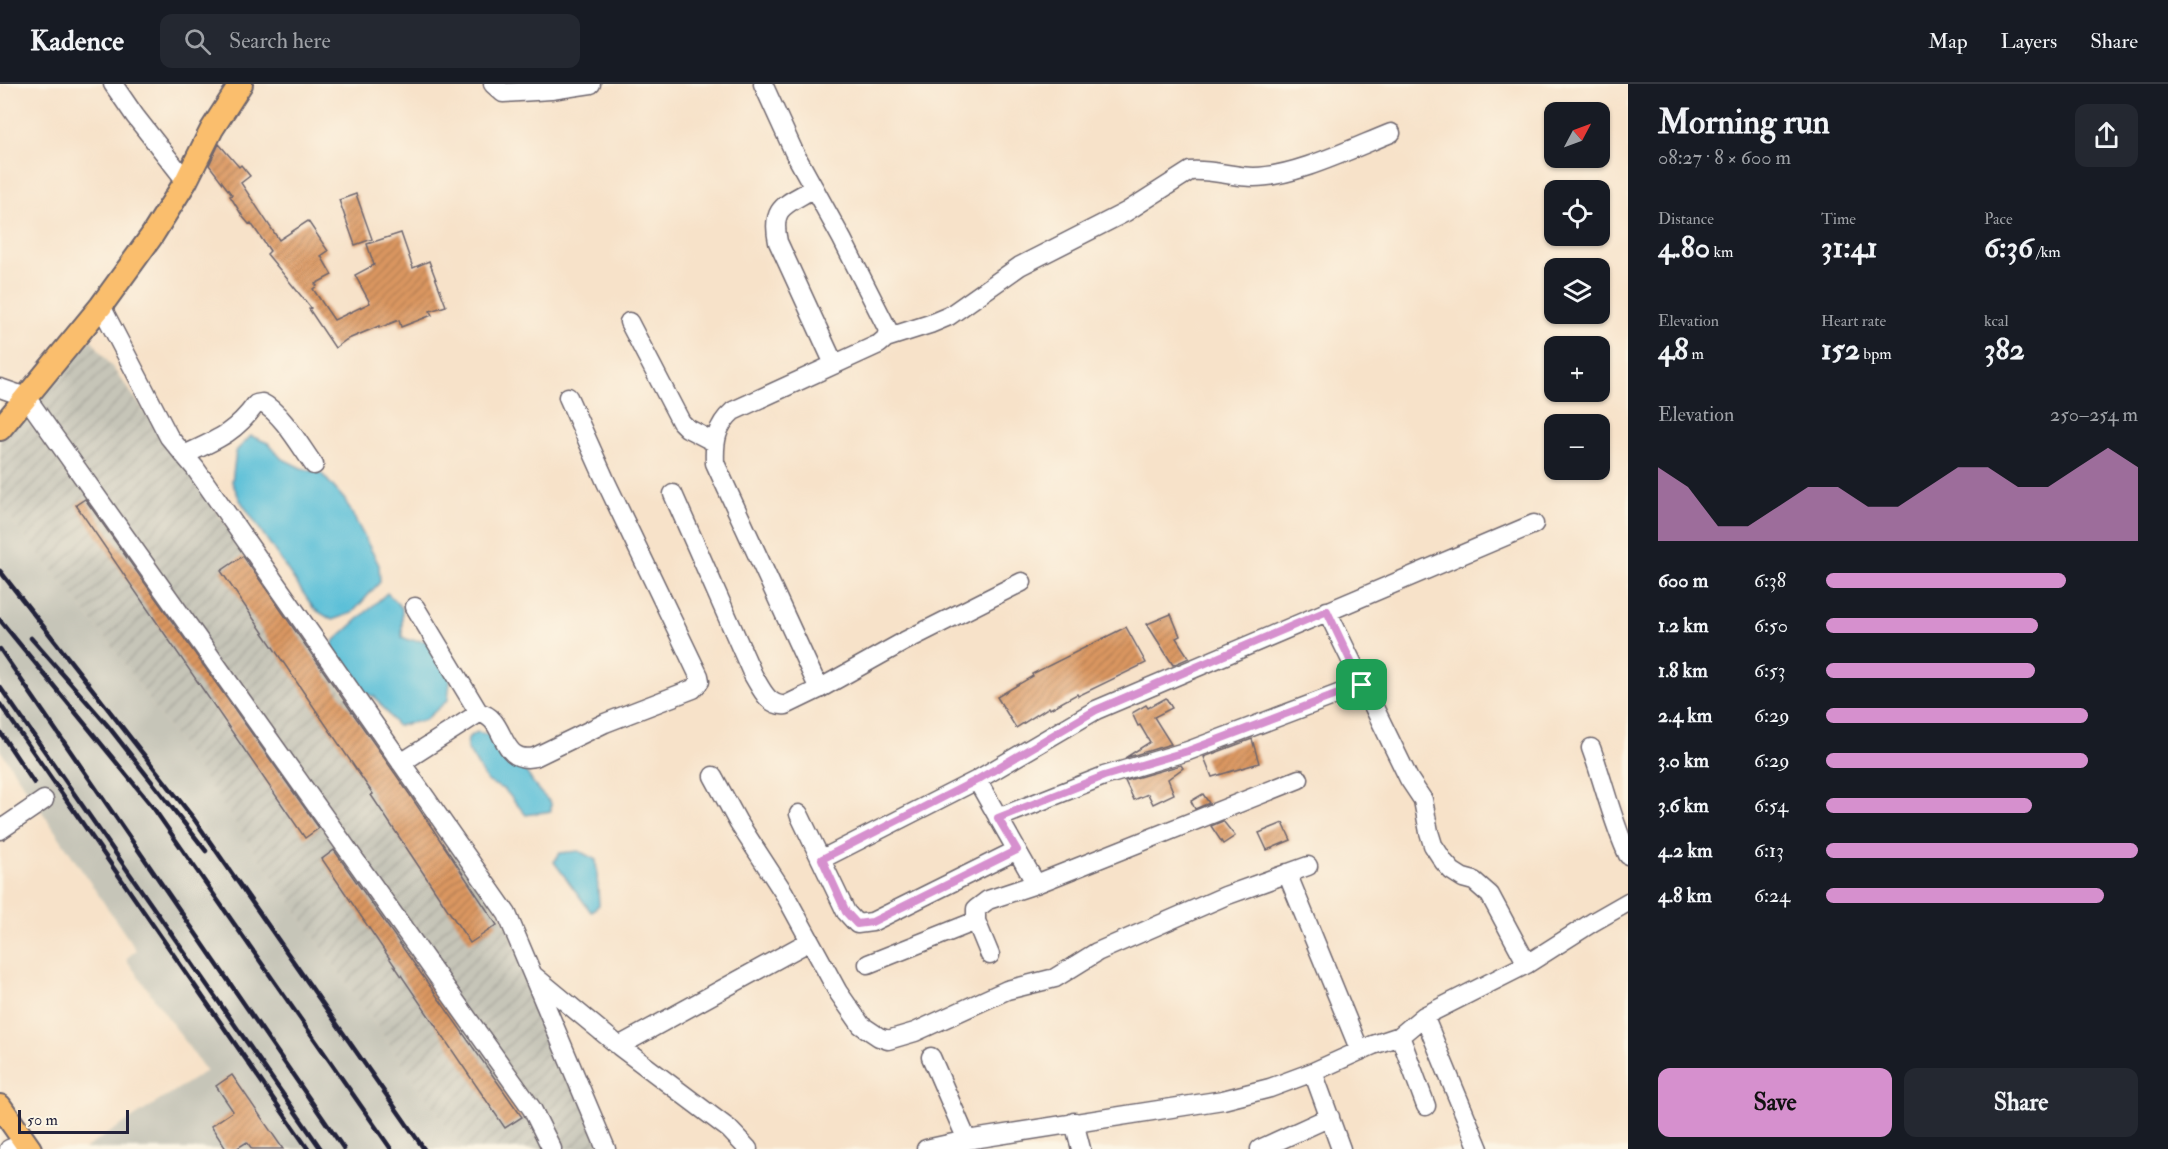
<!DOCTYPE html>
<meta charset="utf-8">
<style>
:root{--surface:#171b24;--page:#242831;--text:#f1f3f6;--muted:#9ea1a6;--line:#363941;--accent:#d690ce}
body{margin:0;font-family:"IM FELL Double Pica",serif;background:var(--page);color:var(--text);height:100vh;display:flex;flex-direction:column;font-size:22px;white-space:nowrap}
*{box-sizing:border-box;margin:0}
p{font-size:20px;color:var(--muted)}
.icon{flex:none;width:33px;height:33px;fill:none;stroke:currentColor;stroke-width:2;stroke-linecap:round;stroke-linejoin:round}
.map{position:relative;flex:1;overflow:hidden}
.details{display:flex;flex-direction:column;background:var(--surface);width:540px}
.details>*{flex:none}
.needle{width:39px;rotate:49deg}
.tools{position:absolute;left:1544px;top:18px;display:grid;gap:12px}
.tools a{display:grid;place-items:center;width:66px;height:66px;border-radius:12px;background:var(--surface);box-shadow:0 2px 4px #0004;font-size:30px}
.scale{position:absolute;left:18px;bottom:15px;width:111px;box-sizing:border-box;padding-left:6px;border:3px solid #22223b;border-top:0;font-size:16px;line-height:21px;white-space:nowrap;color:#22223b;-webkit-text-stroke:4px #fcf5e5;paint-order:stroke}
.pin{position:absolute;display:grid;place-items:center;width:51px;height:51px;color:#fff;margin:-26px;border-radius:12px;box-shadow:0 3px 9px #0006}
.round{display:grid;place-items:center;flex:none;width:63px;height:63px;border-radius:12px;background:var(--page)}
.overview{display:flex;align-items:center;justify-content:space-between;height:102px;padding:0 30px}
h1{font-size:33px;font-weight:800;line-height:45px}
.stats{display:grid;grid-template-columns:repeat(3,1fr);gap:9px;height:102px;padding:6px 30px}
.stats div{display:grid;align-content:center}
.stats b{font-size:30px;font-weight:800}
.stats small{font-size:16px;font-weight:400}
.stats p{font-size:16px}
.chart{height:168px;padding:12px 30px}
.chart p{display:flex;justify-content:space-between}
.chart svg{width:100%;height:108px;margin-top:6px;fill:var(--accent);opacity:.7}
.action{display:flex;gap:12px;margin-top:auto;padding:12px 30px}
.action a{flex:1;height:69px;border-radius:12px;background:var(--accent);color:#111;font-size:24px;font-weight:800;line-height:69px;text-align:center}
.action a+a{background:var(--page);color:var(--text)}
ul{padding:0 30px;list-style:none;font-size:20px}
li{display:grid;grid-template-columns:96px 72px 1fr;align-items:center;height:45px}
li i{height:15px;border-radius:8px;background:var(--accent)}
header{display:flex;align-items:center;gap:36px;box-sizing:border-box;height:84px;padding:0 30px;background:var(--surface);border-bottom:2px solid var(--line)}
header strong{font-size:28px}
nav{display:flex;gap:33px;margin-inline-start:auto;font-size:21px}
.search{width:420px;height:54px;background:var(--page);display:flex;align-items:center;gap:15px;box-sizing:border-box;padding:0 21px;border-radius:12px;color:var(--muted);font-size:22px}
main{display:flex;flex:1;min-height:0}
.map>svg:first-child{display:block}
.industrial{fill:url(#industrial-furrows)}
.railway{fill:#c6c5b8}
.water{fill:#5abfd8;stroke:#3e708a;stroke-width:1.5}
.building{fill:url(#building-hatch)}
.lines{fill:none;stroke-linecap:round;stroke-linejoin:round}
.minor-casing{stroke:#6d656d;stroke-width:21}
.major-casing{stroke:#6d656d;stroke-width:26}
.minor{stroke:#fff;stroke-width:18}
.major{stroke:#fabe6d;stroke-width:22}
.rail{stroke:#22223b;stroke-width:4.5}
.route-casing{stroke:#fff;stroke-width:12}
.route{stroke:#d690ce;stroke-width:8}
</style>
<header>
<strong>Kadence</strong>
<div class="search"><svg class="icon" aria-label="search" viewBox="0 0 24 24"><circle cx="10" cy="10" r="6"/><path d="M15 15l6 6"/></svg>Search here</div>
<nav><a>Map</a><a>Layers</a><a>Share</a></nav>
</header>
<main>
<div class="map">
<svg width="1628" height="1065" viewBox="0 0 1628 1065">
<defs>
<pattern id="industrial-furrows" width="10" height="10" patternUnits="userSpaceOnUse" patternTransform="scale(1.5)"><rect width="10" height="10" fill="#c6c5b8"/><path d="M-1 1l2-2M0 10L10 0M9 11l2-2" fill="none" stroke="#aaa99f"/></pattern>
<pattern id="building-hatch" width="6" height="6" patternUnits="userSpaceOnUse" patternTransform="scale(1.5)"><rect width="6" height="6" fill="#db9761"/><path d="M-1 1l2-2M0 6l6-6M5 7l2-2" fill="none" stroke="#b17b51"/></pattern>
</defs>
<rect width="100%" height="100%" fill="#fcf5e5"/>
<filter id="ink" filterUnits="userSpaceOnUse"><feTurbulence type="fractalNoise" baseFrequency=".0167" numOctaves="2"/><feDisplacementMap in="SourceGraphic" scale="12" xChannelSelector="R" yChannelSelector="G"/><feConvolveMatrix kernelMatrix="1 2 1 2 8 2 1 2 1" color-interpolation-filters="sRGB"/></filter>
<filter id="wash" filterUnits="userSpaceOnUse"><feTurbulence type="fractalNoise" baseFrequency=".008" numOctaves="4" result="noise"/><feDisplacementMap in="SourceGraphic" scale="24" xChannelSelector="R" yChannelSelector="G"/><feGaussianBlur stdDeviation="1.35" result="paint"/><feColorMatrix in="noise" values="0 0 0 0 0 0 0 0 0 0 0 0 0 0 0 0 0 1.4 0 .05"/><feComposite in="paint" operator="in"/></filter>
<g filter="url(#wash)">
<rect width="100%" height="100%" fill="#f7e2c9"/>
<!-- industrial -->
<path class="industrial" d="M91 255 176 369 504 835 608 1065H462L107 556 0 422V345Z"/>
<!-- railway -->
<path class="railway" d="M0 422 107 556 462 1065H84L206 987 126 875 136 866 0 666Z"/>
<!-- water -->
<path class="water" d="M251 352 268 359 281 374 301 384 321 389 345 416 379 481 380 498 352 529 332 536 314 525 240 416 232 398 236 367Z
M387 509 402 524V553L409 556 429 557 451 589 448 616 425 636 397 642 375 613 356 606 334 577 333 558Z
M477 648 490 651 512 678 522 682 538 706 551 719V727L526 731 505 706 487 697 467 664 468 654Z
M579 767 596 776 599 821 591 828 554 778 560 769Z"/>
<g id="blocks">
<!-- building -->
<path class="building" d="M219 60 239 83 241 81 250 92 241 99 279 156 308 137 328 167 321 172 332 191 315 200 317 202 313 205 334 236 370 219 355 191 374 181 367 160 401 149 413 184 429 177 446 222 430 227 432 231 401 243 399 236 379 244V242L346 256 335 264 309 225 311 224 267 170 270 167 251 139 249 140 243 133 230 112 232 111 209 81Z
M356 110 372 155 355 161 339 116Z
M85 415 319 744 305 754 76 421Z
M243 472 410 711 497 841 470 859 371 711 373 710 221 487Z
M1171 530 1180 552 1176 554 1189 574 1173 581 1147 540Z
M1126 543 1146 579 1078 612 1077 610 1050 625 1049 623 1016 644 997 613 1033 592 1032 590Z
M1166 614 1172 624 1154 633 1171 660 1125 674 1150 658 1140 641 1138 642 1132 629 1146 621 1148 624Z
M1252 655 1259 679 1212 693 1204 673Z
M1181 681 1183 684 1168 695 1174 710 1153 720 1148 710 1134 716 1125 697Z
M1203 710 1209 719 1195 725 1191 717Z
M1223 737 1235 752 1223 760 1211 742Z
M1283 739 1291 756 1267 766 1259 749Z
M334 766 522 1033 505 1044 322 775Z
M232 991 283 1065H252L247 1058 236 1065H226L211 1042 233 1027 216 1002Z"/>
</g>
</g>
<g filter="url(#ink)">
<use href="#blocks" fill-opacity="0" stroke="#6d656d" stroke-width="1.5"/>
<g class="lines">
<!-- minor casing -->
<g class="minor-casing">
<path id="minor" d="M113 0 135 32 186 97
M493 0 503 9 551 6 591 0
M763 0 794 68 842 155 888 246 886 254 879 260 733 327C716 342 714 358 715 379L819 605
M814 104C787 121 770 121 778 158L834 280
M101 222 169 353 195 384 507 830 606 1065
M629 238 681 338 687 344 714 358
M886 254 930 240 949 232 1020 182 1126 128 1190 87C1211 85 1233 93 1254 93 1294 93 1353 64 1391 49
M0 304 26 313 532 1025 552 1065
M184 371C216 356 234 350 256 320L262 319C281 328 301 363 314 381
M673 410 753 591C761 604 768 623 786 621L819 605 905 557 1022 498
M415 523 479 629
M1327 527 1409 695 1423 716 1429 748 1433 761 1444 778 1452 787 1463 794 1474 797 1490 811 1527 880
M1591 664C1604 699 1612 737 1628 771
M401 679 479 629C507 633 498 681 535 673L605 639 693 605 700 597 699 592 606 398 568 313
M713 692 738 738 784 809 838 908 861 941 879 953 888 956 915 948 1007 906 1055 894 1097 868 1225 812 1308 782
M977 696 1036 800
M799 730 846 828 857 840 872 838 1017 766
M998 734 1104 692 1188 667 1362 601
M0 746 44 716
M822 775 977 696 1096 626 1534 440
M1287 789 1360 967
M990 871 976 837V825L988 816 1036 800 1299 695
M868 880 976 837
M533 891 619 962 729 1045 748 1065
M1424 932 1479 1065
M1400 952 1426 1022
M619 962 810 857
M931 973 967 1056
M1313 988 1341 1065
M1074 1038 1081 1065
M9 1065 25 1059
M926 1065 967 1056 1223 1016 1270 1004 1313 988 1373 961 1400 952 1424 932 1527 880 1593 838 1628 818
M1260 1065 1330 1033"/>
</g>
<!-- major casing -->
<g class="major-casing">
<path id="major" d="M0 345 101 222 151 153 186 97 212 45 241 0
M0 1022 30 1065"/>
</g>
<!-- minor -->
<use href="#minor" class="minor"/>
<!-- major -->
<use href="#major" class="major"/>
<!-- rail -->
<path class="rail" d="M0 487 194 735 424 1065
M0 536 152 722 391 1065
M31 554 108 642 206 767
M0 565 344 1065
M0 603 321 1065
M0 620 308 1065
M0 648 34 699"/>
</g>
</g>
<g class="lines" filter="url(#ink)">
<!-- route casing -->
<g class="route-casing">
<path id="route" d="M1327 527 1362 601 1188 667 1104 692 998 734 1017 766 872 838 857 840 846 828 822 775 977 696 1096 626Z"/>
</g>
<!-- route -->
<use href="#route" class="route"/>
</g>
</svg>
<div class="tools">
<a><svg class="needle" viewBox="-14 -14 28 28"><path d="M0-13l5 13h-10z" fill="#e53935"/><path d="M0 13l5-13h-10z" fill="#9ea1a6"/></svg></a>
<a><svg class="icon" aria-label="locate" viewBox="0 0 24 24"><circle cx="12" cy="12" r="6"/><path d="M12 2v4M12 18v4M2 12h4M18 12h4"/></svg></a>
<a><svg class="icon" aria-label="layers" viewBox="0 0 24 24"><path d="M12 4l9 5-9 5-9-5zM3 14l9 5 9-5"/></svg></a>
<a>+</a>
<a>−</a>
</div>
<div class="scale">50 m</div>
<div class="pin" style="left:1362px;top:601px;background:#1e9e55"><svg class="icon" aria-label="arrive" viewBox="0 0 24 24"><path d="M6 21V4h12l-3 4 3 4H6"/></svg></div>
</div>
<section class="details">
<div class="overview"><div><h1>Morning run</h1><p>08:27 · 8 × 600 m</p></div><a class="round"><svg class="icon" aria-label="share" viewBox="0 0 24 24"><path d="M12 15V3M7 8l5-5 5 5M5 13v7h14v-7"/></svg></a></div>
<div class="stats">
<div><p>Distance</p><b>4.80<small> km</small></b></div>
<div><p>Time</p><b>31:41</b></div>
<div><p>Pace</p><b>6:36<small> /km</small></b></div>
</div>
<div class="stats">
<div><p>Elevation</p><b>48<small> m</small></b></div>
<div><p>Heart rate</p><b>152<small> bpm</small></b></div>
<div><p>kcal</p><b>382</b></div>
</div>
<div class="chart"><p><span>Elevation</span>250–254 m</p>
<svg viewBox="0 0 160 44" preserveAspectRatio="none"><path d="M0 44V14L10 22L20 38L30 38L40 30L50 22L60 22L70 30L80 30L90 22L100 14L110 14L120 22L130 22L140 14L150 6L160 14V44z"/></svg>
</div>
<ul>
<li><b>600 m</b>6:38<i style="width:77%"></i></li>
<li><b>1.2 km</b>6:50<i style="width:68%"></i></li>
<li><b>1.8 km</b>6:53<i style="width:67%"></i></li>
<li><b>2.4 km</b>6:29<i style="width:84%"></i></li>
<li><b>3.0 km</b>6:29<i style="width:84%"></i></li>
<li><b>3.6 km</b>6:54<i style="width:66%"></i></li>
<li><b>4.2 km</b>6:13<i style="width:100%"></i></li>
<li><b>4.8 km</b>6:24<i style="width:89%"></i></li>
</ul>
<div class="action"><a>Save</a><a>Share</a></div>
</section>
</main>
